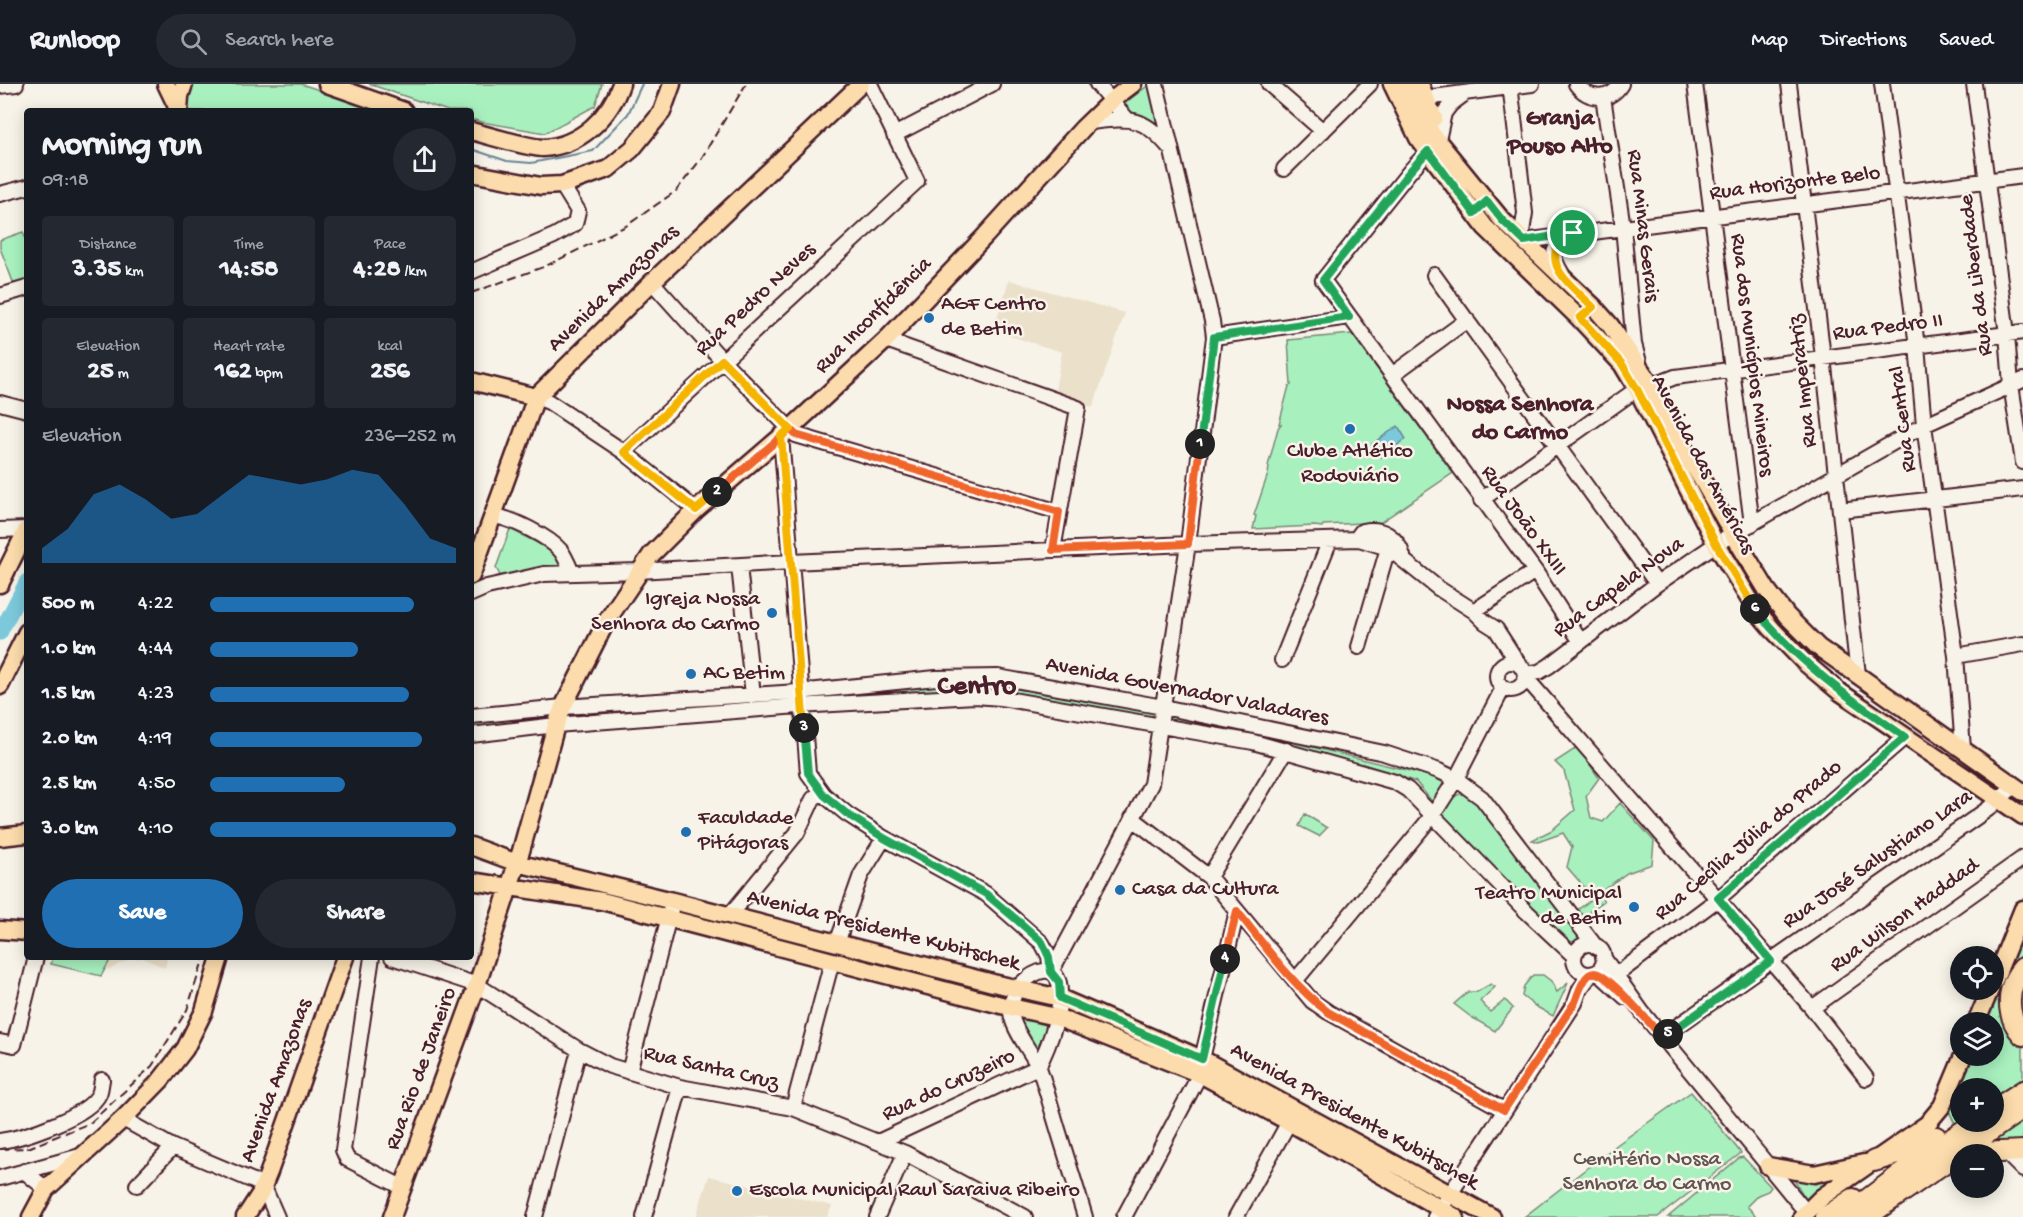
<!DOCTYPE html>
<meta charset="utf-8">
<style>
:root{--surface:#171b24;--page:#242831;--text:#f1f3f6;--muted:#9ea1a6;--line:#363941;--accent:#1f6fb2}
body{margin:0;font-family:"Gochi Hand",sans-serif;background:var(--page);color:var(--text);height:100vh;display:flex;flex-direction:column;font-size:22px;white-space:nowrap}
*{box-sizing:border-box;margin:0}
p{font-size:20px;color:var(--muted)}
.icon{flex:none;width:33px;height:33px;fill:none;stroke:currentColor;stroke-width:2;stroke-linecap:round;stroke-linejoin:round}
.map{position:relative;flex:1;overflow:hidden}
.details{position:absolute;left:24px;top:24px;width:450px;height:852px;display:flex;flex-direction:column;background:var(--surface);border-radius:6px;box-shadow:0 3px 15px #0003}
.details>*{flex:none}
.controls{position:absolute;left:1950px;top:862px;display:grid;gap:12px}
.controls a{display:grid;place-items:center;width:54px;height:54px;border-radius:50%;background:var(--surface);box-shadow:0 3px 15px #0003;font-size:30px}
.pin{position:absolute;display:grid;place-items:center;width:51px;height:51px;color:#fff;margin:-26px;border:3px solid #fff;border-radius:50%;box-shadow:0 2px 6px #0007}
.km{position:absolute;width:30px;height:30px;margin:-15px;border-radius:50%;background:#222;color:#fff;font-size:16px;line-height:30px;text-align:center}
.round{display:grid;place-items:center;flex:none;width:63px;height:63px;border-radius:32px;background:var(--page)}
.overview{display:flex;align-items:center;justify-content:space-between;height:102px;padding:0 18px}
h1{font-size:33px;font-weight:800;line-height:45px}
.figures{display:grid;grid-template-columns:repeat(3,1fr);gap:9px;height:102px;padding:6px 18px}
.figures div{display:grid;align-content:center;border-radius:6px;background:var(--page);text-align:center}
.figures b{font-size:26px;font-weight:800}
.figures small{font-size:16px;font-weight:400}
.figures p{font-size:16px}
.chart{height:168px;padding:12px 18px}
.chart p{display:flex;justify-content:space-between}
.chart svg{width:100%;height:108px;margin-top:6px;fill:var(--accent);opacity:.7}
.cta{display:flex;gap:12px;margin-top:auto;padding:12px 18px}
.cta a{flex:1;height:69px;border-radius:36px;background:var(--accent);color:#fff;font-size:24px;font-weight:800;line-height:69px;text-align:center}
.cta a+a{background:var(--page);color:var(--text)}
ul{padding:0 18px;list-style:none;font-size:20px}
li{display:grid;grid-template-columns:96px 72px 1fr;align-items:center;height:45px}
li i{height:15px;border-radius:8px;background:var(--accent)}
header{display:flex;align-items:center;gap:36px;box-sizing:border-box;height:84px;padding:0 30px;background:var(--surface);border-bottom:2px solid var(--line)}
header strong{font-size:28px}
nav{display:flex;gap:33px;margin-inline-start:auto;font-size:21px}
.search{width:420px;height:54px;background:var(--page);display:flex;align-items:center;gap:15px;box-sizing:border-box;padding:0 21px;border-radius:33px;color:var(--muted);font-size:22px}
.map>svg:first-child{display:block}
.built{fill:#ebe0ca}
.green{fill:#a8f1bf;stroke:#798875;stroke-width:1.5}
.water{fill:#7cc9db;stroke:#688595;stroke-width:1.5}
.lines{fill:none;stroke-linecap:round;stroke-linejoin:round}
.stream{stroke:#688595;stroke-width:2}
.river{stroke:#7cc9db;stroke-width:15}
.minor-casing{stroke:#4a1f2b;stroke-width:18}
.major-casing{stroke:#4a1f2b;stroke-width:21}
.highway-casing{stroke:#4a1f2b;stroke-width:24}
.minor{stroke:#f7f3e8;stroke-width:14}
.major{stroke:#fcdcac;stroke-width:16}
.highway{stroke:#fcdcac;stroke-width:20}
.rail{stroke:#4a1f2b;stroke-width:2;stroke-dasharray:9 4.5;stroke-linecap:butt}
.split-1-casing{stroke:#fff;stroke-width:12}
.split-2-casing{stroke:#fff;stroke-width:12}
.split-3-casing{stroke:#fff;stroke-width:12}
.split-4-casing{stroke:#fff;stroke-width:12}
.split-5-casing{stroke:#fff;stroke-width:12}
.split-6-casing{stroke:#fff;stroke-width:12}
.split-7-casing{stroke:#fff;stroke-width:12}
.split-1{stroke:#22a559;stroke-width:8}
.split-2{stroke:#f0652b;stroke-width:8}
.split-3{stroke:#f5b400;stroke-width:8}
.split-4{stroke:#22a559;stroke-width:8}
.split-5{stroke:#f0652b;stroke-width:8}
.split-6{stroke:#22a559;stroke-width:8}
.split-7{stroke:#f5b400;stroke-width:8}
.poi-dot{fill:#1f6fb2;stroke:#f7f3e8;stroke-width:2}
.labels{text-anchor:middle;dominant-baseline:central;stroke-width:5;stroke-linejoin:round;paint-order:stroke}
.street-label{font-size:22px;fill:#4a1f2b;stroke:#f7f3e8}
.poi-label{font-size:22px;fill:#4a1f2b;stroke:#f7f3e8;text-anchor:start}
.park-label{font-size:22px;fill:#625450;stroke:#f7f3e8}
.neighbourhood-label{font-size:24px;font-weight:bold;fill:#4a1f2b;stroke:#f7f3e8}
.district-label{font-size:28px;font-weight:bold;fill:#4a1f2b;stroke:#f7f3e8}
</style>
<header>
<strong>Runloop</strong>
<div class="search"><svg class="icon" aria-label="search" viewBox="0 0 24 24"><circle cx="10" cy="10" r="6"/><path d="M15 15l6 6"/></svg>Search here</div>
<nav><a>Map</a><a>Directions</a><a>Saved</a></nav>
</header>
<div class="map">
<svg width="2023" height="1133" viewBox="0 0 2023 1133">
<rect width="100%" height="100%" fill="#f7f3e8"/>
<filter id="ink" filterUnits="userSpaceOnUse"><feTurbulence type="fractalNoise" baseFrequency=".0167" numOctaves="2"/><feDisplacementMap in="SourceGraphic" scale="12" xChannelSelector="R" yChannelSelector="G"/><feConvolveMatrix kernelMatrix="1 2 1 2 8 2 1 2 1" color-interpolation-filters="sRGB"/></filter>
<g filter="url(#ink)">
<!-- built -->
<path class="built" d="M1009 196 1125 229 1093 323 1054 311 1062 268 993 247Z
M109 873H164L167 875 165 884 143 874 130 875 117 881 109 886 105 880Z
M709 1092 832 1122 827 1133H696Z"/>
<!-- green -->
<path class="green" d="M189 0H301L383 27H187Z
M369 0H602L595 22 545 49 482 38 471 35V27H448Z
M1150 0 1159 40 1120 23Z
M23 148 27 158V198L15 203 0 164V156Z
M1352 250 1453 389 1381 438 1323 441 1322 443 1314 442 1253 445 1256 432 1254 431 1268 390 1269 383 1268 382 1278 344 1281 340H1279L1289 302 1291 301 1288 256Z
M510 445 559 470 563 482 537 484 501 493 496 484Z
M958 599 999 601 1193 634 1451 697 1434 720 1416 698 1363 680 1196 641 983 605 539 636 471 647V637L517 632Z
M1578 663 1599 694 1586 712 1591 734 1603 738 1620 719 1654 757 1652 780 1627 789 1593 813 1567 783 1572 763 1563 749 1538 758 1532 756 1552 746 1575 726 1564 687 1555 678Z
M1470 708 1589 857 1582 858 1572 867 1441 737C1445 721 1451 709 1470 708Z
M1305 730 1327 744 1319 752 1299 742Z
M1599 810 1604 817 1590 827 1594 832 1584 839 1576 827Z
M679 823 1001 905V914L677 833Z
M2023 840V871L2012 883 2013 954 2023 963V995L1994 1015V1005H1960V1036L1955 1040 1948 1025 1969 972H1994V939H1983Z
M53 873H112L101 892 51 880Z
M1533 891H1543L1551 897 1557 908 1568 899 1553 932 1535 922 1522 912 1524 902Z
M1491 900 1495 903 1480 917 1490 928 1505 916 1513 924 1495 947 1471 933 1454 920 1468 908H1477Z
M1019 935 1050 940 1038 976Z
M1691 1008 1741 1069 1658 1133H1524L1618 1060Z
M2023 1035V1060H1997L1994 1055Z
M1743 1073 1771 1103 1768 1107 1758 1111 1747 1122 1757 1133H1668L1739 1074Z
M1845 1089 1807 1117 1791 1091Z"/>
<!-- water -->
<path class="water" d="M1398 342 1406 355 1381 373 1372 360Z"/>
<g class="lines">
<!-- stream -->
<path class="stream" d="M471 65 507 77 531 79 593 67 628 30 642 0"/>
<!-- river -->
<path class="river" d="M0 549 27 497"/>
<!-- minor casing -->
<g class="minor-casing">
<path id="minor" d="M1097 0 1127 35
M1269 0 1323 47
M1510 0 1525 129 1521 154
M1576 0C1588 16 1610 18 1621 0
M1695 0 1752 440
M1789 0 1823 273 1858 591
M1882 0 1917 262 1924 341 1956 572 1963 665
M1974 0 2007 250 2011 301 2023 378
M0 2 16 0
M1463 11 1451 20 1444 29 1438 56 1410 87 1323 196 1535 487 1581 558
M1603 13 1623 143 1634 260 1639 278
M1426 14 1532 0
M1090 38C1129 34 1142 31 1169 63
M894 51 992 0
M1284 85 1370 0
M0 110 27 103
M1524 157 2023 92
M471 188 554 152 575 140 578 127 562 101
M1562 190C1550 170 1551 163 1571 150
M1434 191 1657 500
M652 198 722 276 796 351 1059 428
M0 212 27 204
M1214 253 1349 233
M886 256 1078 324 1053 466
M1392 291 1467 236
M1652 302 1675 293 2023 248
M536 313 549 318 624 368 696 426
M0 319 27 326
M781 352 808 689 824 711 847 730 884 754 986 810 1042 859 1049 872 1051 888
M624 368 917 97 870 0
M1481 416 1637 305
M1840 426 2023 405
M493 432C512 434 549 453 561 467 566 474 569 482 572 489
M0 446 27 445
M1356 455 1362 447C1382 443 1397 452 1403 472
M739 482 753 611
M471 510 487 503 544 490 638 487 791 478 1188 460 1359 455 1388 464 1438 504 1474 527 1485 538 1496 545 1520 582
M1474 527 1535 487
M1359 563 1388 464
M1956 572 2023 560
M1282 576 1330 456
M1497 592a14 14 0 1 1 28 0a14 14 0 1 1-28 0Z
M1525 590 1539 588 1549 582 1657 500 1716 460 1924 341 2023 296
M1525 596 1533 602 1812 924 1866 994
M471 632 563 623 798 608 936 594 998 593 1163 623 1384 669 1439 687 1456 695 1482 714 1596 863
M471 651 556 641 798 622 975 612 1001 614 1253 658 1395 698 1408 706 1527 828 1574 872
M1132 734 1209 793 1312 917 1328 928 1504 1026
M1209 793 1286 666
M730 831 797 749 813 715 821 707
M837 859 861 791 884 754
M1574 875a15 15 0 1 1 30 0a15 15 0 1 1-30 0Z
M372 873 343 1066 347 1075 402 1103
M392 873 477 901 579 966 610 982 680 1003 793 1024 905 1069 1025 1133
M1603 873 1642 928 1806 1128
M1051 888 1151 700 1188 460 1214 253 1212 237 1156 0
M1595 889 1601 891 1625 913
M1616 891 1718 815 1905 653
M1295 897 1433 731 1456 695 1503 604
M1812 924 2023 774
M1662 953 1988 725 2014 702
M0 958 14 961 36 873
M1038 983C1049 962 1064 922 1059 899 1053 874 1025 893 1017 905 1015 908 1013 914 1012 918 1005 938 1031 966 1039 984 1045 1000 1049 1016 1054 1032 1064 1066 1075 1099 1085 1133
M629 988 673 817
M793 1024 832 877
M123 1035 173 1063 263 1101 277 1133
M0 1057C23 1054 89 1032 99 1010 101 1006 101 1000 102 996
M878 1058 1038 983
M2005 1068 2023 1086
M24 1087 46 1105
M0 1094 84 1071
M137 1101 173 1063
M535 1133 579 966
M644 1133 680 1003
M877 1133 905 1069
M1124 1133 1200 990 1202 975 1237 827
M1236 1133 1289 1038
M1435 1133 1575 919 1580 905 1591 890"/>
</g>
<!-- major casing -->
<g class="major-casing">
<path id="major" d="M166 0 179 27
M327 0 404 27
M1392 0 1418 54 1485 143 1579 234 1622 280 1637 305 1716 460 1756 526 1772 545 1803 577 1840 608 2023 732
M1404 0 1432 50 1502 136 1594 223 1610 241 1652 302 1689 373 1733 450 1767 506 1787 532 1818 563 2023 708
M1420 0 1434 34
M179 27 180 12 184 0
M471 47C487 51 529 64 543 64 580 62 610 33 621 0
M471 89 541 102 562 101 608 85 632 65 662 28 672 0
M471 297 536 313
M471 492 536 313 652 198 861 0
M0 500 27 445
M0 602 27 548
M0 753 27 750
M471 762 517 779 673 817 993 899 1060 914 1202 975 1492 1133
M471 797 602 817 1001 921 1056 933 1200 990 1289 1038 1455 1133
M0 846 27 848
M1994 897 2023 825
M1976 939 1990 906
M1768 1082 1814 1090 1864 1079
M31 1133 46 1105 123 1035 160 997 185 965 204 927 220 873
M245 1133 260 1110 269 1088 345 873
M392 1133 477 901 521 767 556 641 563 623 606 538 651 471 696 426 790 345 886 256 985 152 1083 44 1112 16 1133 0
M1802 1133 1822 1113 1927 1040 1942 1022 1963 972"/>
</g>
<!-- highway casing -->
<g class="highway-casing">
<path id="highway" d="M2023 884C2006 903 2005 932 2023 951
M1994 1026 2023 1007
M1957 1070 2023 1067
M1874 1077 1917 1064 1936 1053
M1826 1133 1853 1115
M1844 1133 1896 1094 1976 1038
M1866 1133 2023 1024"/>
</g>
<!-- minor -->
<use href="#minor" class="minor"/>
<!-- major -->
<use href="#major" class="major"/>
<!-- highway -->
<use href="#highway" class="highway"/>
<!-- rail -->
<path class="rail" d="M471 209 546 182 626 142 676 107 701 75 746 0
M0 1065 28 1064 90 1039 152 982 187 926 204 873"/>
</g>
</g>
<g class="lines" filter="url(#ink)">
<!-- split-1 casing -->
<g class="split-1-casing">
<path id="split-1" d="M1200 360 1214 253 1349 233 1323 196 1410 87 1428 67 1474 129 1487 117 1502 136 1524 157 1573 149"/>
</g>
<!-- split-2 casing -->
<g class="split-2-casing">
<path id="split-2" d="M717 408 790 345 796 351 1059 428 1053 466 1188 460 1200 360"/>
</g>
<!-- split-3 casing -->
<g class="split-3-casing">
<path id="split-3" d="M717 408 696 426 624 368 722 276 790 345 781 352 804 644"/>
</g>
<!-- split-4 casing -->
<g class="split-4-casing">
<path id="split-4" d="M804 644 808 689 824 711 847 730 884 754 986 810 1017 836 1042 858 1049 873 1051 888 1059 898 1060 914 1202 975 1225 875"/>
</g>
<!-- split-5 casing -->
<g class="split-5-casing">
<path id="split-5" d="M1225 875 1237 827C1265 862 1292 901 1328 928L1504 1026 1575 918C1578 911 1584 888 1595 889 1607 889 1653 942 1662 954L1668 950"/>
</g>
<!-- split-6 casing -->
<g class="split-6-casing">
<path id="split-6" d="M1668 950 1771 877 1718 814 1905 653C1850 615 1797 578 1755 525"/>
</g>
<!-- split-7 casing -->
<g class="split-7-casing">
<path id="split-7" d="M1573 149C1532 174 1571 201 1593 223L1580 234 1622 280 1637 305 1716 460 1755 525"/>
</g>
<!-- split-1 -->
<use href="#split-1" class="split-1"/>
<!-- split-2 -->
<use href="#split-2" class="split-2"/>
<!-- split-3 -->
<use href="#split-3" class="split-3"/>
<!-- split-4 -->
<use href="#split-4" class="split-4"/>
<!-- split-5 -->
<use href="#split-5" class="split-5"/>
<!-- split-6 -->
<use href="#split-6" class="split-6"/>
<!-- split-7 -->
<use href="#split-7" class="split-7"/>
</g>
<!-- markers -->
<g class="poi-dot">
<circle cx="929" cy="234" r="6"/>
<circle cx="1350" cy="345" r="6"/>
<circle cx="772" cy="529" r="6"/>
<circle cx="691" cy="590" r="6"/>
<circle cx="686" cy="748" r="6"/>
<circle cx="1120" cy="806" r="6"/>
<circle cx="1634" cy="823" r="6"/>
<circle cx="737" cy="1107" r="6"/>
</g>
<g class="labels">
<!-- street labels -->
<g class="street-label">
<text transform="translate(1795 100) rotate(-7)">Rua Horizonte Belo</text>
<text transform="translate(1642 142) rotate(83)">Rua Minas Gerais</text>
<text transform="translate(1977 191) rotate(-97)">Rua da Liberdade</text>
<text transform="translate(614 205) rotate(-44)">Avenida Amazonas</text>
<text transform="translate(756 216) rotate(-43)">Rua Pedro Neves</text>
<text transform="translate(874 232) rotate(-45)">Rua Inconfidência</text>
<text transform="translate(1888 244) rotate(-7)">Rua Pedro II</text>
<text transform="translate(1751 271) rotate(83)">Rua dos Municípios Mineiros</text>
<text transform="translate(1804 297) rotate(-96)">Rua Imperatriz</text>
<text transform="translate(1904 335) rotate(-97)">Rua Central</text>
<text transform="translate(1702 381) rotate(62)">Avenida das Américas</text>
<text transform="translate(1523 437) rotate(54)">Rua João XXIII</text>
<text transform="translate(1619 504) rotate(-36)">Rua Capela Nova</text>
<text transform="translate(1187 608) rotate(11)">Avenida Governador Valadares</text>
<text transform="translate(1749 757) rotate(-40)">Rua Cecília Júlia do Prado</text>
<text transform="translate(1878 776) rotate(-35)">Rua José Salustiano Lara</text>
<text transform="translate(1905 832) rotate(-36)">Rua Wilson Haddad</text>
<text transform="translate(883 847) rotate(14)">Avenida Presidente Kubitschek</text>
<text transform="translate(422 985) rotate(-70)">Rua Rio de Janeiro</text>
<text transform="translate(711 985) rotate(13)">Rua Santa Cruz</text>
<text transform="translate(277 997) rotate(-70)">Avenida Amazonas</text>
<text transform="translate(949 1002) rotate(-25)">Rua do Cruzeiro</text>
<text transform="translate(1354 1033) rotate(29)">Avenida Presidente Kubitschek</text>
</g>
<!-- poi labels -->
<g class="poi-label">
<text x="941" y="221">AGF Centro<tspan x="941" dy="25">de Betim</tspan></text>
<text x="1350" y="368" text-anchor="middle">Clube Atlético<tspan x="1350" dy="25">Rodoviário</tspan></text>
<text x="760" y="516" text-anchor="end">Igreja Nossa<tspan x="760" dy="25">Senhora do Carmo</tspan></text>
<text x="703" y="590">AC Betim</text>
<text x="698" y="735">Faculdade<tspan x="698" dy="25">Pitágoras</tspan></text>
<text x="1132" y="806">Casa da Cultura</text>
<text x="1622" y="810" text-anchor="end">Teatro Municipal<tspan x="1622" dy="25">de Betim</tspan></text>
<text x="749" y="1107">Escola Municipal Raul Saraiva Ribeiro</text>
</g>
<!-- park labels -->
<g class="park-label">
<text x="1647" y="1076">Cemitério Nossa<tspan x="1647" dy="25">Senhora do Carmo</tspan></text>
</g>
<!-- neighbourhood labels -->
<g class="neighbourhood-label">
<text x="1560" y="35">Granja<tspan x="1560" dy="28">Pouso Alto</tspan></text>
<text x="1520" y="321">Nossa Senhora<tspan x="1520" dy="28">do Carmo</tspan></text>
</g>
<!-- district labels -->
<g class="district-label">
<text x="977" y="603">Centro</text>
</g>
</g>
</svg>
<div class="controls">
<a><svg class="icon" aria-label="locate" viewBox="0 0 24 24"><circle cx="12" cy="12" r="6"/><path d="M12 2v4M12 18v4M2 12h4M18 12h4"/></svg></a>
<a><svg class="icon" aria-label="layers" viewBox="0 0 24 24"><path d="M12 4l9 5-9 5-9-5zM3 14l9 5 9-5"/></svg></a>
<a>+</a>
<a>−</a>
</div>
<div class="pin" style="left:1573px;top:149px;background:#1e9e55"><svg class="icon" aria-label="arrive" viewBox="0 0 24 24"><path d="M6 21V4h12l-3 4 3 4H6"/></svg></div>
<b class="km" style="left:1200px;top:360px">1</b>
<b class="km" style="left:717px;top:408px">2</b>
<b class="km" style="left:804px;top:644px">3</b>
<b class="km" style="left:1225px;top:875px">4</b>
<b class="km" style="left:1668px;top:950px">5</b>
<b class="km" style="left:1755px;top:525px">6</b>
<section class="details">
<div class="overview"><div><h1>Morning run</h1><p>09:18</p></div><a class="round"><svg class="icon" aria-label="share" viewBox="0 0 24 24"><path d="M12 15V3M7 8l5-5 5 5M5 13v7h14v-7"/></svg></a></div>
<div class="figures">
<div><p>Distance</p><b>3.35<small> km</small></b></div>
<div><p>Time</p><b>14:58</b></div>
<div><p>Pace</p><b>4:28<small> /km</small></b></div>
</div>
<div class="figures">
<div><p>Elevation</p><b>25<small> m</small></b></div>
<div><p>Heart rate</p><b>162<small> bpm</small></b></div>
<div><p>kcal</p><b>256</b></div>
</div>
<div class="chart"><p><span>Elevation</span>236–252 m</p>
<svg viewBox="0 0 160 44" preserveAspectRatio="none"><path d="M0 44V38L10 30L20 16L30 12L40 18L50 26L60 24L70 16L80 8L90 10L100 12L110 10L120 6L130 8L140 20L150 34L160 38V44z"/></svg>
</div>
<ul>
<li><b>500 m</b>4:22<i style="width:83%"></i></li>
<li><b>1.0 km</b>4:44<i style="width:60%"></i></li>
<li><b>1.5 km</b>4:23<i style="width:81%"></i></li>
<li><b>2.0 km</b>4:19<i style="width:86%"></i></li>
<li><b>2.5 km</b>4:50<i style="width:55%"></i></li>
<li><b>3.0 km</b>4:10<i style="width:100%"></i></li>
</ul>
<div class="cta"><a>Save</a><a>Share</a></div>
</section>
</div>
